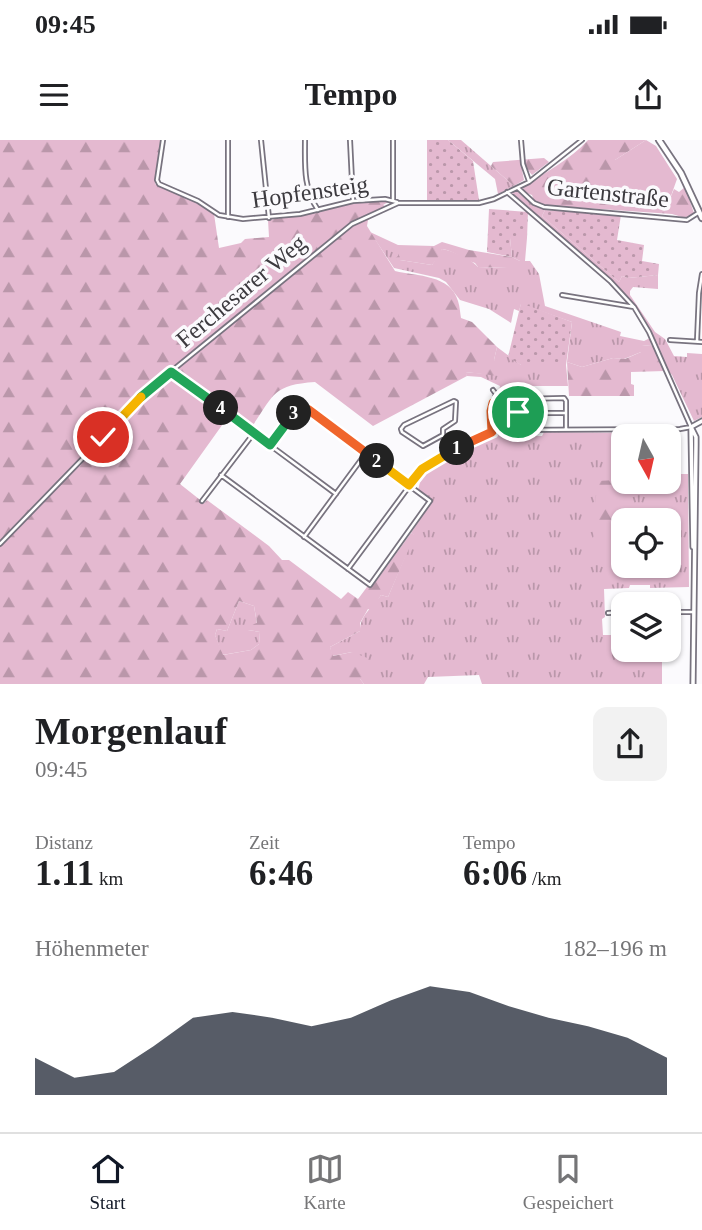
<!DOCTYPE html>
<html lang="de">
<meta charset="utf-8">
<style>
:root{--surface:#fff;--page:#f2f2f2;--text:#202124;--muted:#757577;--line:#e0e0e0;--accent:#111827}
body{margin:0;font-family:"Times New Roman",serif;background:var(--page);color:var(--text);height:100vh;display:flex;flex-direction:column;font-size:26px;white-space:nowrap}
*{box-sizing:border-box;margin:0}
p{font-size:23px;color:var(--muted)}
.icon{flex:none;width:38px;height:38px;fill:none;stroke:currentColor;stroke-width:2;stroke-linecap:round;stroke-linejoin:round}
.map{position:relative;height:544px;overflow:hidden}
.panel{display:flex;flex-direction:column;background:var(--surface);flex:1}
.panel>*{flex:none}
.needle{width:46px;rotate:172deg}
.tools{position:absolute;left:611px;top:284px;display:grid;gap:14px}
.tools a{display:grid;place-items:center;width:70px;height:70px;border-radius:14px;background:var(--surface);box-shadow:0 2px 5px #0004;font-size:35px}
.pin{position:absolute;display:grid;place-items:center;width:60px;height:60px;color:#fff;margin:-30px;border:4px solid #fff;border-radius:50%;box-shadow:0 2px 7px #0007}
.km{position:absolute;width:35px;height:35px;margin:-18px;border-radius:50%;background:#222;color:#fff;font-size:19px;line-height:35px;text-align:center}
.round{display:grid;place-items:center;flex:none;width:74px;height:74px;border-radius:14px;background:var(--page)}
.overview{display:flex;align-items:center;justify-content:space-between;height:119px;padding:0 35px}
h1{font-size:38px;font-weight:600;line-height:52px}
.figures{display:grid;grid-template-columns:repeat(3,1fr);gap:10px;height:119px;padding:7px 35px}
.figures div{display:grid;align-content:center}
.figures b{font-size:35px;font-weight:600}
.figures small{font-size:19px;font-weight:400}
.figures p{font-size:19px}
.chart{height:196px;padding:14px 35px}
.chart p{display:flex;justify-content:space-between}
.chart svg{width:100%;height:126px;margin-top:7px;fill:var(--accent);opacity:.7}
.status{display:flex;justify-content:space-between;align-items:center;height:49px;padding:0 35px;background:var(--surface);direction:ltr}
.status svg{height:19px;fill:currentColor}
header{display:flex;justify-content:space-between;align-items:center;height:91px;padding:0 35px;background:var(--surface);font-size:32px;font-weight:600}
.menu{display:flex;justify-content:space-around;align-items:center;height:98px;border-top:2px solid var(--line);background:var(--surface);font-size:19px;color:var(--muted)}
.menu a{display:grid;justify-items:center;gap:4px}
.menu .selected{color:var(--accent)}
.map>svg:first-child{display:block}
.grass{fill:url(#grass-tufts);fill-rule:evenodd}
.forest{fill:url(#forest-firs);fill-rule:evenodd}
.park{fill:#e4b9d0}
.garden{fill:url(#garden-dots)}
.lines{fill:none;stroke-linecap:round;stroke-linejoin:round}
.minor-casing{stroke:#78737f;stroke-width:6}
.tertiary-casing{stroke:#78737f;stroke-width:7}
.secondary-casing{stroke:#78737f;stroke-width:8}
.minor{stroke:#fff;stroke-width:2.5}
.tertiary{stroke:#fff;stroke-width:3.5}
.secondary{stroke:#fff;stroke-width:4.5}
.split-1-casing{stroke:#fff;stroke-width:14}
.split-2-casing{stroke:#fff;stroke-width:14}
.split-3-casing{stroke:#fff;stroke-width:14}
.split-4-casing{stroke:#fff;stroke-width:14}
.split-5-casing{stroke:#fff;stroke-width:14}
.split-6-casing{stroke:#fff;stroke-width:14}
.split-1{stroke:#f0652b;stroke-width:9}
.split-2{stroke:#f5b400;stroke-width:9}
.split-3{stroke:#f0652b;stroke-width:9}
.split-4{stroke:#22a559;stroke-width:9}
.split-5{stroke:#22a559;stroke-width:9}
.split-6{stroke:#f5b400;stroke-width:9}
.labels{text-anchor:middle;dominant-baseline:central;stroke-width:7;stroke-linejoin:round;paint-order:stroke}
.street-label{font-size:24px;fill:#3c3a3f;stroke:#fbfafd}
</style>
<div class="status"><b>09:45</b><svg viewBox="0 0 49 12"><path d="M0 12V9h3v3zM5 12V6h3v6zM10 12V3h3v9zM15 12V0h3v12zM26 1h20v11H26zM47 4h2v5h-2z"/></svg></div>
<header><svg class="icon" aria-label="menu" viewBox="0 0 24 24"><path d="M4 6h16M4 12h16M4 18h16"/></svg>Tempo<svg class="icon" aria-label="share" viewBox="0 0 24 24"><path d="M12 15V3M7 8l5-5 5 5M5 13v7h14v-7"/></svg></header>
<div class="map">
<svg width="702" height="544" viewBox="0 0 702 544">
<defs>
<pattern id="grass-tufts" width="24" height="20" patternUnits="userSpaceOnUse" patternTransform="scale(1.75)"><rect width="24" height="20" fill="#e4b9d0"/><path d="M3 7l-1-3M5 7V3M7 7l1-3M15 17l-1-3M17 17v-4M19 17l1-3" fill="none" stroke="#ba97aa"/></pattern>
<pattern id="forest-firs" width="22" height="20" patternUnits="userSpaceOnUse" patternTransform="scale(1.75)"><rect width="22" height="20" fill="#e4b9d0"/><path d="M5 1l3.5 6h-7zM16 11l3.5 6h-7z" fill="#ba97aa"/></pattern>
<pattern id="garden-dots" width="8" height="8" patternUnits="userSpaceOnUse" patternTransform="scale(1.75)"><rect width="8" height="8" fill="#e4b9d0"/><path d="M2 2h.1M6 6h.1" fill="none" stroke="#ba97aa" stroke-width="1.8" stroke-linecap="round"/></pattern>
</defs>
<rect width="100%" height="100%" fill="#fbfafd"/>
<!-- grass -->
<path class="grass" d="M448 0H461L514 46 498 54 495 39Z
M515 51C525 53 532 65 545 70L542 76 619 142 622 136 628 138 658 135V149L633 147 630 151V155L655 192 665 199 674 216 687 217V213L702 214V277L694 281 672 235 666 229 651 192 636 168 611 141 510 55Z
M370 92 398 105 400 120 432 125 442 109C453 111 471 119 478 127L507 128 520 121 512 117 510 98H527L525 121H530L539 134 545 166 621 192 620 196 644 201 650 198 651 205 642 206 641 212 624 219 613 218 582 227 567 222 572 182 521 164 519 171 514 169 511 183 489 169 460 160 446 142 439 138 394 128Z
M497 207 521 225H566L568 246H528V257H519L515 262H497L500 246 481 237 467 236 465 232 498 235 494 220Z
M530 291 531 296H542L544 292 650 293V296H623V341H668L669 322V334H688L689 447 650 448V445H630L629 448 604 449 605 477 602 479 603 495H623V509H662V544H482L479 535 428 537 424 544H364L360 539 352 512 332 516 330 507 360 491C360 474 373 468 381 455L388 457 414 395 411 393 431 363 418 350 423 331 480 298 482 300 497 296V293L505 292V294H509L510 292ZM623 380H668V425H623Z
M239 461 254 466 257 484 248 490 260 492 259 504 251 510 222 515 215 495 217 489 227 491Z"/>
<!-- forest -->
<path class="forest" d="M0 0H162L155 44 196 62 214 74 219 108 241 103 245 99 269 97 268 80 302 75 341 64 390 61 383 65 389 68 368 80 367 86 395 131C417 136 451 135 458 161 460 167 460 173 461 178L472 182 497 207 494 220 500 226 498 236 466 232 467 236 373 286 315 242C272 245 274 255 251 288L230 274 180 344 204 363 207 360 269 406 282 420H289L341 459 348 452 358 459 367 447 374 444 411 393 415 395 388 457 381 455 378 460 381 465 374 472 368 469 360 483V491L330 507 333 516 352 512 370 519 373 530 360 539 364 544H0ZM239 461 254 466 257 483 246 487 248 490 260 492 259 504 251 510 223 515 215 495 217 489 227 491Z
M588 0H646L615 20V31L667 66 674 49 679 52 685 47 694 73 685 78 672 74 542 65 534 61 532 55 524 52 523 48C545 32 570 20 588 0Z
M544 18 549 22 532 35 527 29 522 30 524 40 514 46 491 26 493 22Z
M442 102 469 110 512 117 520 121 523 132 514 134 507 128 478 127 475 123C463 120 455 111 442 109L440 115 432 125 400 120 395 123 393 120 398 116V105L434 106Z
M651 205 654 207 665 231 631 232V244L634 245V256H569L567 222 582 227 613 218 625 219 641 212V206Z
M618 340 617 401 593 403 597 341Z"/>
<!-- park -->
<path class="park" d="M646 0 656 6 677 39 667 67 610 46 615 31V20Z"/>
<!-- garden -->
<path class="garden" d="M427 0H448L473 21 479 60H427Z
M489 69 528 72 527 98H510L512 117 487 112Z
M545 70 621 75 617 100 644 105 642 121 659 124 658 135 628 138 622 136 619 142 542 76Z
M521 163 572 182 566 225H521L508 217Z"/>
<g class="lines">
<!-- minor casing -->
<g class="minor-casing">
<path id="minor" d="M163 0 157 40 159 44 198 61 219 75 243 79 300 74 353 61 385 59 397 62
M228 0V77
M261 0 269 78
M305 0C305 25 303 48 318 70
M350 0 353 61
M393 0V60
M521 0 523 24 529 41
M518 48 534 63 544 67 687 80 698 73
M562 155 634 167
M670 200 702 202
M697 201 699 153 702 134
M171 232 336 354
M493 263H517L521 259 564 258 566 261V289
M517 263 519 273H565
M492 291 491 271 496 254 493 250
M443 295 423 306 402 292 401 289 404 285 454 261 456 262 455 281 443 289V295L452 311
M221 335 370 445 430 361 306 269C289 270 279 292 270 305
M202 361 254 293
M304 397 366 313
M0 404 152 247 352 84 398 63H479L494 59 529 42 582 0
M348 429 422 329 477 297 503 290 680 289 691 287 649 192 634 167 610 141 507 52
M668 472H693
M608 473 623 472"/>
</g>
<!-- tertiary casing -->
<g class="tertiary-casing">
<path id="tertiary" d="M691 287 696 297V305L693 544
M691 287 702 281
M691 289 693 407"/>
</g>
<!-- secondary casing -->
<g class="secondary-casing">
<path id="secondary" d="M659 0 681 33 702 78"/>
</g>
<!-- minor -->
<use href="#minor" class="minor"/>
<!-- tertiary -->
<use href="#tertiary" class="tertiary"/>
<!-- secondary -->
<use href="#secondary" class="secondary"/>
</g>
<g class="lines">
<!-- split-1 casing -->
<g class="split-1-casing">
<path id="split-1" d="M457 308 492 292 491 271 493 263H517L518 272"/>
</g>
<!-- split-2 casing -->
<g class="split-2-casing">
<path id="split-2" d="M377 321 409 345 422 329 457 308"/>
</g>
<!-- split-3 casing -->
<g class="split-3-casing">
<path id="split-3" d="M294 273 301 269 309 270 377 321"/>
</g>
<!-- split-4 casing -->
<g class="split-4-casing">
<path id="split-4" d="M221 268 270 305 294 273"/>
</g>
<!-- split-5 casing -->
<g class="split-5-casing">
<path id="split-5" d="M141 257 171 232 221 268"/>
</g>
<!-- split-6 casing -->
<g class="split-6-casing">
<path id="split-6" d="M103 297 141 257"/>
</g>
<!-- split-1 -->
<use href="#split-1" class="split-1"/>
<!-- split-2 -->
<use href="#split-2" class="split-2"/>
<!-- split-3 -->
<use href="#split-3" class="split-3"/>
<!-- split-4 -->
<use href="#split-4" class="split-4"/>
<!-- split-5 -->
<use href="#split-5" class="split-5"/>
<!-- split-6 -->
<use href="#split-6" class="split-6"/>
</g>
<g class="labels">
<!-- street labels -->
<g class="street-label">
<text transform="translate(310 52) rotate(-8)">Hopfensteig</text>
<text transform="translate(608 53) rotate(6)">Gartenstraße</text>
<text transform="translate(241 151) rotate(-40)">Ferchesarer Weg</text>
</g>
</g>
</svg>
<div class="tools">
<a><svg class="needle" viewBox="-14 -14 28 28"><path d="M0-13l5 13h-10z" fill="#e53935"/><path d="M0 13l5-13h-10z" fill="#757577"/></svg></a>
<a><svg class="icon" aria-label="locate" viewBox="0 0 24 24"><circle cx="12" cy="12" r="6"/><path d="M12 2v4M12 18v4M2 12h4M18 12h4"/></svg></a>
<a><svg class="icon" aria-label="layers" viewBox="0 0 24 24"><path d="M12 4l9 5-9 5-9-5zM3 14l9 5 9-5"/></svg></a>
</div>
<div class="pin" style="left:518px;top:272px;background:#1e9e55"><svg class="icon" aria-label="arrive" viewBox="0 0 24 24"><path d="M6 21V4h12l-3 4 3 4H6"/></svg></div>
<div class="pin" style="left:103px;top:297px;background:#d93025"><svg class="icon" aria-label="check" viewBox="0 0 24 24"><path d="M5 12l5 5 9-10"/></svg></div>
<b class="km" style="left:457px;top:308px">1</b>
<b class="km" style="left:377px;top:321px">2</b>
<b class="km" style="left:294px;top:273px">3</b>
<b class="km" style="left:221px;top:268px">4</b>
</div>
<section class="panel">
<div class="overview"><div><h1>Morgenlauf</h1><p>09:45</p></div><a class="round"><svg class="icon" aria-label="share" viewBox="0 0 24 24"><path d="M12 15V3M7 8l5-5 5 5M5 13v7h14v-7"/></svg></a></div>
<div class="figures">
<div><p>Distanz</p><b>1.11<small> km</small></b></div>
<div><p>Zeit</p><b>6:46</b></div>
<div><p>Tempo</p><b>6:06<small> /km</small></b></div>
</div>
<div class="chart"><p><span>Höhenmeter</span>182–196 m</p>
<svg viewBox="0 0 160 44" preserveAspectRatio="none"><path d="M0 44V31L10 38L20 36L30 27L40 17L50 15L60 17L70 20L80 17L90 11L100 6L110 8L120 13L130 17L140 20L150 24L160 31V44z"/></svg>
</div>
</section>
<nav class="menu">
<a class="selected"><svg class="icon" aria-label="home" viewBox="0 0 24 24"><path d="M3 11l9-7 9 7M6 9v11h12V9"/></svg>Start</a>
<a><svg class="icon" aria-label="map" viewBox="0 0 24 24"><path d="M3 6l6-2 6 2 6-2v14l-6 2-6-2-6 2zM9 4v14M15 6v14"/></svg>Karte</a>
<a><svg class="icon" aria-label="saved" viewBox="0 0 24 24"><path d="M7 4h10v16l-5-4-5 4z"/></svg>Gespeichert</a>
</nav>
